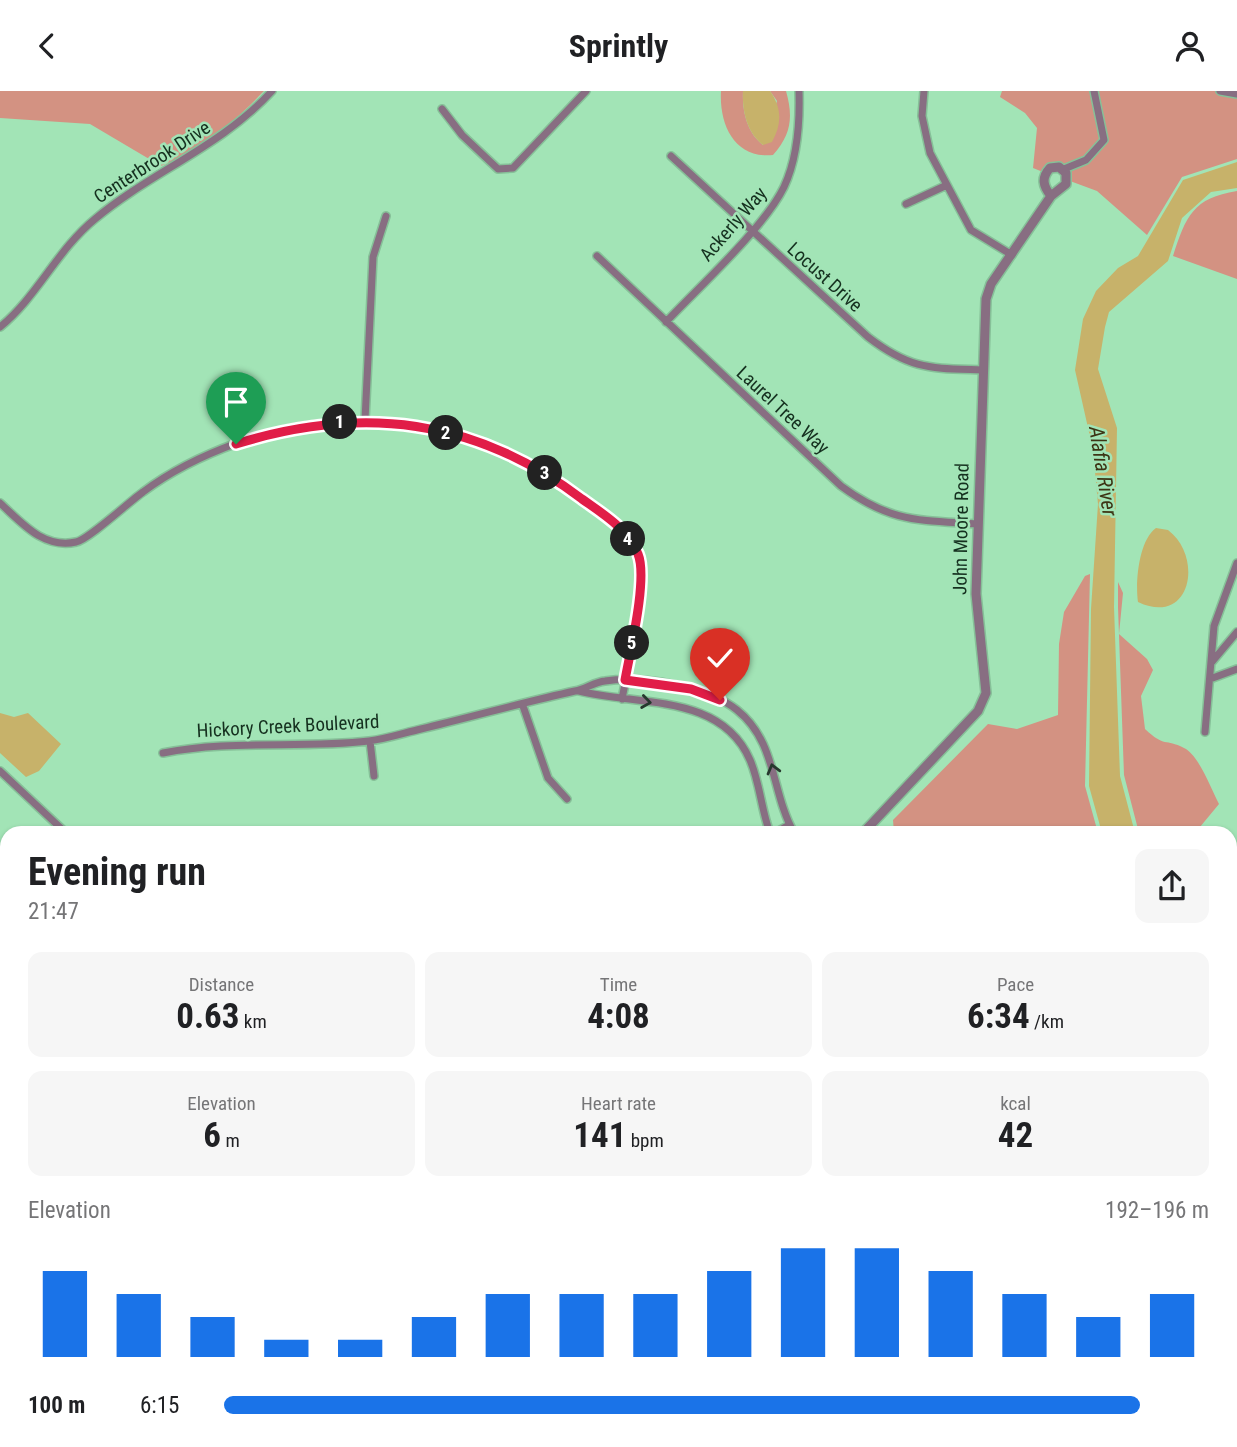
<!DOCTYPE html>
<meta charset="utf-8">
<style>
:root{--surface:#fff;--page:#f6f6f6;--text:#202124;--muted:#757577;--accent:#1a73e8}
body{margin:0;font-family:"Roboto Condensed",sans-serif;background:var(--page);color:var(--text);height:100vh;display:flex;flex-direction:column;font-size:26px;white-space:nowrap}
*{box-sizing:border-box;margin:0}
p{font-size:23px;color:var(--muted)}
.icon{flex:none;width:38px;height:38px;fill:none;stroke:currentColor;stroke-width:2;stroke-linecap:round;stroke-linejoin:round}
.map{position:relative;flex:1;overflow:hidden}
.drawer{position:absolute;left:0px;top:735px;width:1237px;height:621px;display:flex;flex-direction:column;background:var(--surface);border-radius:21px 21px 0 0;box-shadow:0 2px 5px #0004}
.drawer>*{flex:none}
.pin{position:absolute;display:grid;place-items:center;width:60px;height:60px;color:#fff;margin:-72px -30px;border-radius:50% 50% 50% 0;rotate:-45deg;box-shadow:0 0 7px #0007}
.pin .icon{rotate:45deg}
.km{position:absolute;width:35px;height:35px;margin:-18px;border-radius:50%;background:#222;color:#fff;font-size:19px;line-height:35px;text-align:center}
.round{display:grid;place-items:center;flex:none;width:74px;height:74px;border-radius:14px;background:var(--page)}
.overview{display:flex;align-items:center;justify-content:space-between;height:119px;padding:0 28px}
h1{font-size:38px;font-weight:700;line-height:52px}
.metrics{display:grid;grid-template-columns:repeat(3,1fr);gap:10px;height:119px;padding:7px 28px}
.metrics div{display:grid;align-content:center;border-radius:14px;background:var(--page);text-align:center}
.metrics b{font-size:35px;font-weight:700}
.metrics small{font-size:19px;font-weight:400}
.metrics p{font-size:19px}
.chart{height:196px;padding:14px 28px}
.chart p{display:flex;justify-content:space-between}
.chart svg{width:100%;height:126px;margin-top:7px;stroke:var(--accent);stroke-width:6}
ul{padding:0 28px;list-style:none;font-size:23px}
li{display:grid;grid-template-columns:112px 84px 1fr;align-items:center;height:52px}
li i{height:18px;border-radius:9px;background:var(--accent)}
header{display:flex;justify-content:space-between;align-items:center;height:91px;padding:0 28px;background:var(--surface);font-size:32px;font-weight:700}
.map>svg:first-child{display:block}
.green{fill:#d39282}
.water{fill:#c7b26a}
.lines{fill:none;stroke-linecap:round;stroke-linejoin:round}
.minor-casing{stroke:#86c098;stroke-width:10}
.tertiary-casing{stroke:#86c098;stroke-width:12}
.minor{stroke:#886e82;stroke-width:7}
.tertiary{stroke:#886e82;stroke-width:9}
.oneway{stroke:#26392e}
.route-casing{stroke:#fff;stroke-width:14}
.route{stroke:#e11d48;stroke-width:9}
.labels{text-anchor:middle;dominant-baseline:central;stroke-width:5;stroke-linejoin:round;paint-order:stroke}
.street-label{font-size:19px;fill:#15301f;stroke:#a2e4b6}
.water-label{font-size:21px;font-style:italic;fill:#3d3414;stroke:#a2e4b6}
</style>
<header><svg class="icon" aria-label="back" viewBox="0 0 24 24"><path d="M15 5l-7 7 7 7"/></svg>Sprintly<svg class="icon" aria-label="person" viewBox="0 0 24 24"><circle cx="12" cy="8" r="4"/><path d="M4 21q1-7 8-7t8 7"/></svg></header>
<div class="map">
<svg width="1237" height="1356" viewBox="0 0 1237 1356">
<rect width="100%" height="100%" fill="#a2e4b6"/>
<!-- green -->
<path class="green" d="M0 0H264C234 31 202 59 161 75L90 33 0 27Z
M721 0H743C742 20 747 42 763 54L777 10 770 0H786C793 25 792 43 773 64 735 68 719 34 721 0Z
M1002 0H1237V68L1182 86 1147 144 1097 100 1070 90V80L1061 72 1050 73 1043 81 1033 77 1037 37 1025 22 1000 6Z
M1237 100V188L1173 165C1186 125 1193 107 1237 100Z
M1090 483 1085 695 1098 742H894L893 729 988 633 1017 638 1058 624 1059 553 1064 521 1085 485Z
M1118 491 1123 502 1119 543 1147 568 1153 579 1141 605 1145 638C1165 657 1165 647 1184 657 1199 664 1211 698 1219 713L1195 742H1139L1124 684 1118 516Z
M0 783 7 785V906L0 914Z
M618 1349H1129L1128 1356H625Z
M1165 1349H1227L1218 1356H1163Z"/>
<!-- water -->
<path class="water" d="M743 0H770C782 17 782 33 772 51L763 54C747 42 742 20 743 0Z
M1237 71V97L1211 101 1182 127 1168 170 1109 221 1105 236 1098 278 1117 337 1114 516 1120 685 1135 742H1102L1089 695 1091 518 1098 413 1093 359 1075 279 1083 228 1096 200 1118 177 1138 165 1183 89Z
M1156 437 1168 439C1204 466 1191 536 1138 511 1135 491 1139 449 1156 437Z
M0 622 14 626 28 622 61 653 39 680 26 686 0 662Z"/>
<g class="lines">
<!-- minor casing -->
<g class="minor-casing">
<path id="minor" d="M924 0 922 25 930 62 947 94 971 139 1012 164
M1220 0 1237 3
M442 18 462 44 498 78 513 77 586 0
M671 65 868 246C911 279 930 277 982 279
M1064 78 1086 69 1104 49 1094 0
M906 113 947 94
M597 165 841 395C891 432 919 429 978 433
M666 231C699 196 764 137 784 96 798 66 800 32 799 0
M0 236C37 206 57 159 95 128 151 81 222 55 272 0
M365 329 373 166 386 125
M0 412C22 432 43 458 76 451 88 449 130 410 143 401 171 380 204 364 237 352 365 308 484 333 590 413 607 426 635 444 639 467 647 511 630 564 622 608
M1211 572 1237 541
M1210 588 1237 578
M579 600C638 615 721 602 750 669 760 692 761 718 770 742
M523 615 548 687 567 708
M1205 641 1214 535 1237 472
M370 650 374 685
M163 662C231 648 300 658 369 650 386 648 404 642 421 638 472 626 524 611 575 600 586 598 594 591 605 590 643 585 707 595 737 619 777 651 771 701 794 742
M0 680 66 742
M775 742 789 734
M1230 841 1237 834
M1230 851 1237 858
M0 936 7 929
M0 1249 7 1256
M109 1349 116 1356
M418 1349 426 1356
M612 1349 619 1356
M382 1356 388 1349
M437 1356 444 1349"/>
</g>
<!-- tertiary casing -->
<g class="tertiary-casing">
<path id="tertiary" d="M863 742 978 620 986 602 976 503 986 208 991 193 1051 105 1066 93V82L1059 76 1050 77C1041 87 1043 95 1051 105
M293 1356 299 1349"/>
</g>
<!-- minor -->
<use href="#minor" class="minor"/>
<!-- tertiary -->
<use href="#tertiary" class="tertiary"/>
</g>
<!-- one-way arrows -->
<defs><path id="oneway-chevron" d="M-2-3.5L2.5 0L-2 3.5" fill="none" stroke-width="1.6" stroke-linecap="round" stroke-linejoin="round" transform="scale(1.75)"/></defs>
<g class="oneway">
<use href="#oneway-chevron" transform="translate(646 611) rotate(8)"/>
<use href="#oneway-chevron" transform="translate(773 678) rotate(-105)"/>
</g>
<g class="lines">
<!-- route casing -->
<g class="route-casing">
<path id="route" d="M236 353C362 314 475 327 582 408 603 423 628 438 638 463 648 487 630 561 625 589L691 598 720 609"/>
</g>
<!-- route -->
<use href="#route" class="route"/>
</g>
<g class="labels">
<!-- street labels -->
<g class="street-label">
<text transform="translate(152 71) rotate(-33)">Centerbrook Drive</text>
<text transform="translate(733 133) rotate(-49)">Ackerly Way</text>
<text transform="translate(825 186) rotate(42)">Locust Drive</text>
<text transform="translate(783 319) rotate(43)">Laurel Tree Way</text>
<text transform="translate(961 438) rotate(-89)">John Moore Road</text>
<text transform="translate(288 635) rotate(-3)">Hickory Creek Boulevard</text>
</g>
<!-- water labels -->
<g class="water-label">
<text transform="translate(1103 380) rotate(81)">Alafia River</text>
</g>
</g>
</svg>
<div class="pin" style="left:236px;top:353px;background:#1e9e55"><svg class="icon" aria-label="arrive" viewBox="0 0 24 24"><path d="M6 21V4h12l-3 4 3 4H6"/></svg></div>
<div class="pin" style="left:720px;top:609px;background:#d93025"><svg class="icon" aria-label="check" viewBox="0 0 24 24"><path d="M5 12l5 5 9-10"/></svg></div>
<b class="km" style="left:340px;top:331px">1</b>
<b class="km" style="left:446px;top:342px">2</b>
<b class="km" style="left:545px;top:382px">3</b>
<b class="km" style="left:628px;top:448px">4</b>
<b class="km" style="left:632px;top:552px">5</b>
<section class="drawer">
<div class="overview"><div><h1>Evening run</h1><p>21:47</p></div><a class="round"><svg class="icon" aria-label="share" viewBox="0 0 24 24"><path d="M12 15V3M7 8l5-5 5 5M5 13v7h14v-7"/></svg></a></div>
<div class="metrics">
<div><p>Distance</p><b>0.63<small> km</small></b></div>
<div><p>Time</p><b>4:08</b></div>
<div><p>Pace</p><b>6:34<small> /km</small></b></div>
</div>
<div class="metrics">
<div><p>Elevation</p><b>6<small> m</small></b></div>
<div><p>Heart rate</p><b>141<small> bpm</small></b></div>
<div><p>kcal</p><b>42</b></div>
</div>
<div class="chart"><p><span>Elevation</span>192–196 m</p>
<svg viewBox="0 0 160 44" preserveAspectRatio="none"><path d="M5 44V14M15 44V22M25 44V30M35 44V38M45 44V38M55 44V30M65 44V22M75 44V22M85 44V22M95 44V14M105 44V6M115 44V6M125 44V14M135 44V22M145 44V30M155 44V22"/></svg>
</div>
<ul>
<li><b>100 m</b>6:15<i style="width:93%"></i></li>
</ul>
</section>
</div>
